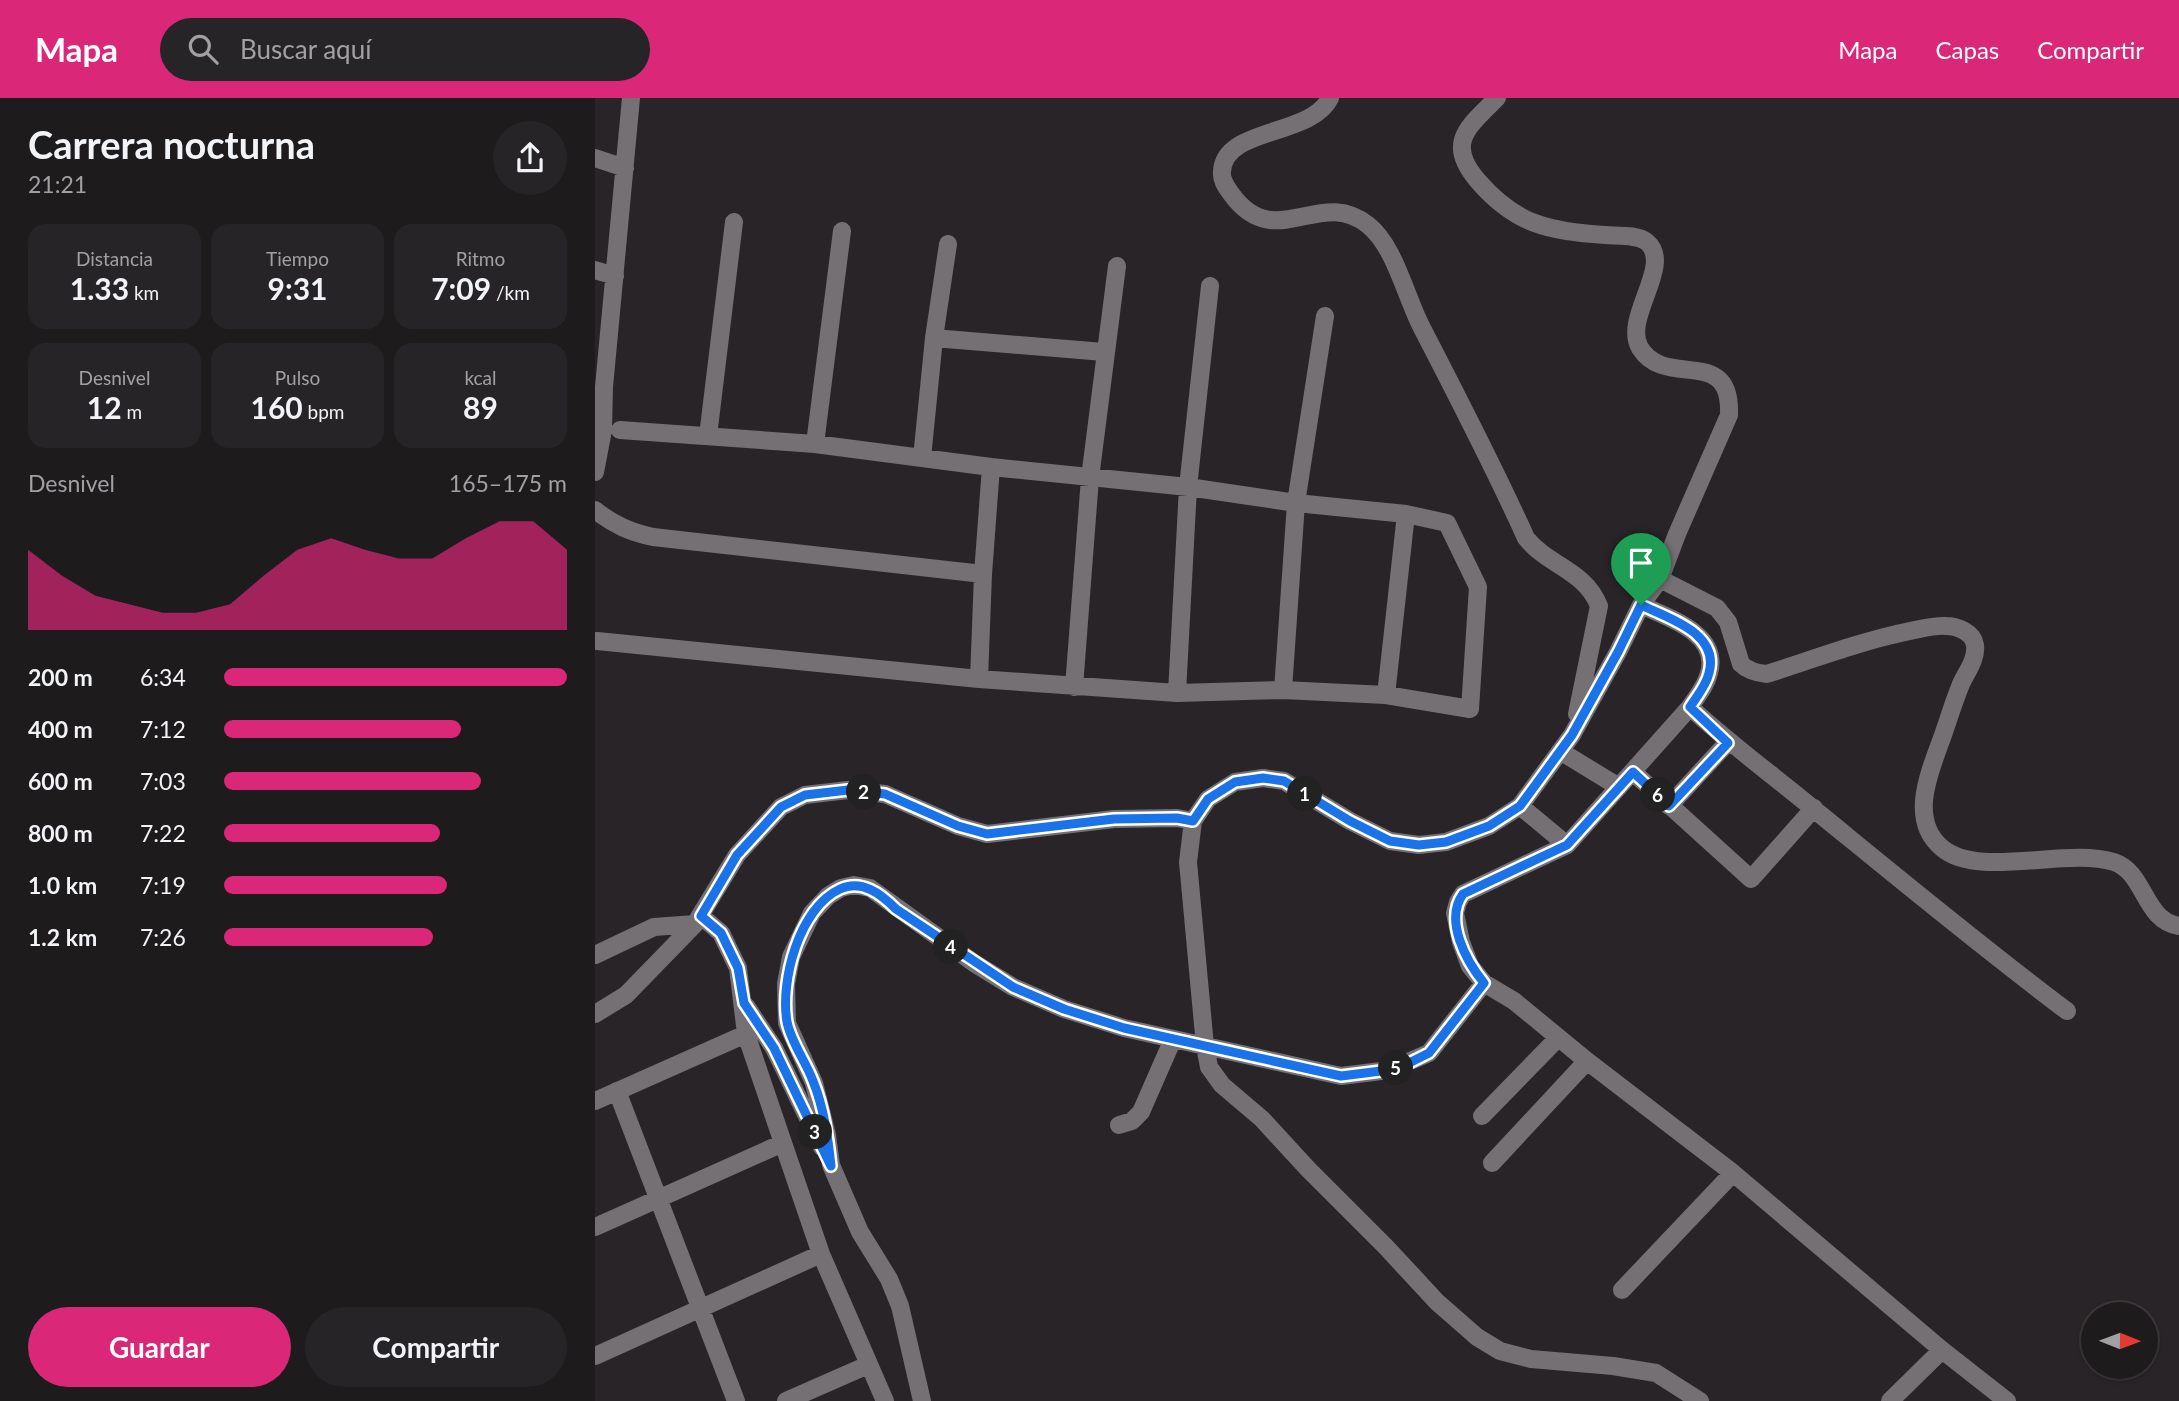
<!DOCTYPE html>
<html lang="es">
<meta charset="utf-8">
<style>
:root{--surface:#1e1b1d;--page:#262426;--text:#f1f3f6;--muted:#a1a1a4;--line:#3c393b;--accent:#db2777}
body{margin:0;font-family:Lato,sans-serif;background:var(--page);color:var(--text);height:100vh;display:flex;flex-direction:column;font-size:26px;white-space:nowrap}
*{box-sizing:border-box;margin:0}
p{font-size:23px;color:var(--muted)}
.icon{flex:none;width:38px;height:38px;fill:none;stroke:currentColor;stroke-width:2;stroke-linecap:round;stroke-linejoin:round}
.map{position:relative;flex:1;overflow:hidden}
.panel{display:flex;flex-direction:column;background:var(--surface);width:595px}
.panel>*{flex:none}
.needle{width:46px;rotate:91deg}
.buttons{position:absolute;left:1486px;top:1204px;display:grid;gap:14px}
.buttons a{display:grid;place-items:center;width:77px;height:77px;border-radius:50%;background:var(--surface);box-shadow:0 2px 5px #0004,0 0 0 2px var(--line);font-size:35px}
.pin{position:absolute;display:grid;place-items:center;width:60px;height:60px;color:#fff;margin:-72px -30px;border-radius:50% 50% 50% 0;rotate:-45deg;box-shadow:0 0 7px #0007}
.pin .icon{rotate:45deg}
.km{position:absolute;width:35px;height:35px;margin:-18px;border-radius:50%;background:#222;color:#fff;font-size:19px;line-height:35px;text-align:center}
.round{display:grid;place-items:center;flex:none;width:74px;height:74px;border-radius:37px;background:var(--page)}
.summary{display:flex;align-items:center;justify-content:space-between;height:119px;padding:0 28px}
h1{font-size:38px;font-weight:700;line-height:52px}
.metrics{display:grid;grid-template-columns:repeat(3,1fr);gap:10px;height:119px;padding:7px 28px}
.metrics div{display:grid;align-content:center;border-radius:18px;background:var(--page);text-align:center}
.metrics b{font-size:30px;font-weight:700}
.metrics small{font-size:19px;font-weight:400}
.metrics p{font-size:19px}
.chart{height:196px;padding:14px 28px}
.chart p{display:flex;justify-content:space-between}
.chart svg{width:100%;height:126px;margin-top:7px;fill:var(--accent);opacity:.7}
.primary-button{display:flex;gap:14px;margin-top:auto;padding:14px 28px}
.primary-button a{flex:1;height:80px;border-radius:42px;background:var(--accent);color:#fff;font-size:28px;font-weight:700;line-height:80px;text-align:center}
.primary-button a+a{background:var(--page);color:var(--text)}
ul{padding:0 28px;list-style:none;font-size:23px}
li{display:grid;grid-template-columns:112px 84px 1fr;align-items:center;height:52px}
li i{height:18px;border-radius:9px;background:var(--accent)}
header{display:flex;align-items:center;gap:42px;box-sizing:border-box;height:98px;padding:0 35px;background:var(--accent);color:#fff}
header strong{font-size:33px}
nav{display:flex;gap:38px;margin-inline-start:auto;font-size:24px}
.search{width:490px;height:63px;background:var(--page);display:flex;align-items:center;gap:18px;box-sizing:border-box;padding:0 24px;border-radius:38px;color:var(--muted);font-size:26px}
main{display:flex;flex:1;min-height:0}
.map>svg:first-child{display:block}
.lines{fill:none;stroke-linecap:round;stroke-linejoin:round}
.minor{stroke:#757073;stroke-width:18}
.route-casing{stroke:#fff;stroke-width:14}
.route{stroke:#1a73e8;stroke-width:9}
</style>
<header>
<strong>Mapa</strong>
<div class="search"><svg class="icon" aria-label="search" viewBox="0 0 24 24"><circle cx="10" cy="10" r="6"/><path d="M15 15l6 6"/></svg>Buscar aquí</div>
<nav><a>Mapa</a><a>Capas</a><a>Compartir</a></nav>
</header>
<main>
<section class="panel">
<div class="summary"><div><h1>Carrera nocturna</h1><p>21:21</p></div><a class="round"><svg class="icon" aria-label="share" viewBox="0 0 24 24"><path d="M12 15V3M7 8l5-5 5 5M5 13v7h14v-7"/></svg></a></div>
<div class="metrics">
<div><p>Distancia</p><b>1.33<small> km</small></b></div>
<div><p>Tiempo</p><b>9:31</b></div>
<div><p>Ritmo</p><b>7:09<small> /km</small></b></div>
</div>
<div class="metrics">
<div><p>Desnivel</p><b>12<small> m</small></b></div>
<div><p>Pulso</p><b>160<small> bpm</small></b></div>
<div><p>kcal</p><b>89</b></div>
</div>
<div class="chart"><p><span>Desnivel</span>165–175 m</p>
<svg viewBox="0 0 160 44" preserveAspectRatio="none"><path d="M0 44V16L10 25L20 32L30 35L40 38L50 38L60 35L70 25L80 16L90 12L100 16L110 19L120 19L130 12L140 6L150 6L160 16V44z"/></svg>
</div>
<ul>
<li><b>200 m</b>6:34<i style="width:100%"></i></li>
<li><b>400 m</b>7:12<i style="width:69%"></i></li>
<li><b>600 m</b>7:03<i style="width:75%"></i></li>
<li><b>800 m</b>7:22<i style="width:63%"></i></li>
<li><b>1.0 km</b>7:19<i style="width:65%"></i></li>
<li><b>1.2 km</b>7:26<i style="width:61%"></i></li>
</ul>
<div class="primary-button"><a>Guardar</a><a>Compartir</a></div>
</section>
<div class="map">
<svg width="1584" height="1303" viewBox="0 0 1584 1303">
<rect width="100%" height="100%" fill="#282427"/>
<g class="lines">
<!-- minor -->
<path class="minor" d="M735 0C716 39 628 29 627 74 626 83 632 90 637 97 681 156 725 88 773 127 800 148 811 200 827 230 863 300 899 369 931 440 953 468 990 472 1004 508L982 616
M902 0C873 29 850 45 883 83 921 127 954 133 1010 137 1022 138 1042 136 1052 144 1079 167 1027 220 1045 250 1071 292 1137 246 1134 317L1082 436 1065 481 1046 507 1023 554 977 637 925 708 894 728 851 744 824 747 795 743 755 723 689 683 668 680 640 684 613 701 598 723 593 764 610 948 614 969 627 987 667 1021 713 1071 791 1149 842 1204 882 1239 905 1253 936 1261 1018 1268 1061 1275 1105 1303
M0 60 30 70
M0 172 20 178
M339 240 509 254
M113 338 139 124
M220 346 247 133
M327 360 339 240 353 146
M0 374 8 332 9 289 36 0
M0 412C19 427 35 434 58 439L388 476
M1065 481 1122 510 1133 524 1146 566C1153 573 1162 575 1172 576 1219 561 1266 543 1315 533 1326 531 1339 527 1351 528 1362 528 1378 534 1380 547 1382 561 1371 575 1366 586 1359 603 1354 620 1348 637 1336 671 1312 721 1347 750 1383 781 1472 749 1519 764 1551 775 1548 822 1584 828
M1046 507C1073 520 1125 535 1114 575 1111 588 1102 598 1095 609
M2 543 384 581 582 595 688 592 791 597 875 611 883 489 852 425 811 416 701 405 593 389 396 369 220 346 25 332
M384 581 388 476 396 369
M479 589 495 380 522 168
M688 592 701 405 730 218
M582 595 593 389 615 188
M791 597 811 416
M965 653 1024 689
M1038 674 1156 781 1219 710
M925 708 972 747
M1074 708 1133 644
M106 818 126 835 143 870 151 936 188 1045 226 1156 290 1303
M0 857 59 829 100 826
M151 908 179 950 227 1049
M0 916 31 897 100 826 142 757 186 709 210 697 253 692 290 696 363 728 392 736 519 721 582 720 598 723
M22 993 141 1303
M0 1003 151 936
M887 1018 963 940
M524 1027 537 1023 546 1014 578 941
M897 1065 992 963
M0 1129 188 1045
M1027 1192 1138 1075
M0 1258 226 1156
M191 1303 273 1267
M327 1303 305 1208 294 1181 265 1134 236 1067 232 1037 219 985 192 925 191 886 196 859 217 815 233 798 246 790 259 787 275 790 379 865 418 889 469 911 529 930 746 978 794 972 834 955 889 885
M1295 1303 1347 1252
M1412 1303 1347 1252 1138 1075 992 963 919 903 889 885 875 868 866 844 860 815 863 804 868 796 972 747 1095 609C1137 648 1182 680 1226 717 1307 783 1388 850 1472 913"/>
</g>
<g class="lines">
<!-- route casing -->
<g class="route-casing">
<path id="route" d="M1046 507C1073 520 1125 535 1114 575 1111 588 1102 598 1095 609L1133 645 1074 708 1038 674 972 747 868 796C849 822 871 863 889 885L834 955 814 965 794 972 746 978 529 930 469 911 418 889 301 811C286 796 267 781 245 791 204 810 185 883 192 924 196 944 211 964 218 983 229 1010 233 1040 236 1068L179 950 149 905 143 870 126 835 106 818 142 757 186 709 210 697 253 692 290 696 363 728 392 736 519 721 582 720 598 723 613 701 640 684 668 680 689 683 755 723 795 743 824 747 851 744 894 728 925 708 977 637 1023 554Z"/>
</g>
<!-- route -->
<use href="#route" class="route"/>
</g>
</svg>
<div class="buttons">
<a><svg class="needle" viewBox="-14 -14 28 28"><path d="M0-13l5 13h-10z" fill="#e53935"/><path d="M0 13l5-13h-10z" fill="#a1a1a4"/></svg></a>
</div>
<div class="pin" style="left:1046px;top:507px;background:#1e9e55"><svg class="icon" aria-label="arrive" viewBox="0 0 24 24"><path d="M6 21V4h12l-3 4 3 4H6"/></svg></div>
<b class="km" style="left:710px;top:696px">1</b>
<b class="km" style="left:269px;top:694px">2</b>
<b class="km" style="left:220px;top:1034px">3</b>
<b class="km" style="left:356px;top:849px">4</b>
<b class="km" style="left:801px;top:970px">5</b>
<b class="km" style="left:1063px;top:697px">6</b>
</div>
</main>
